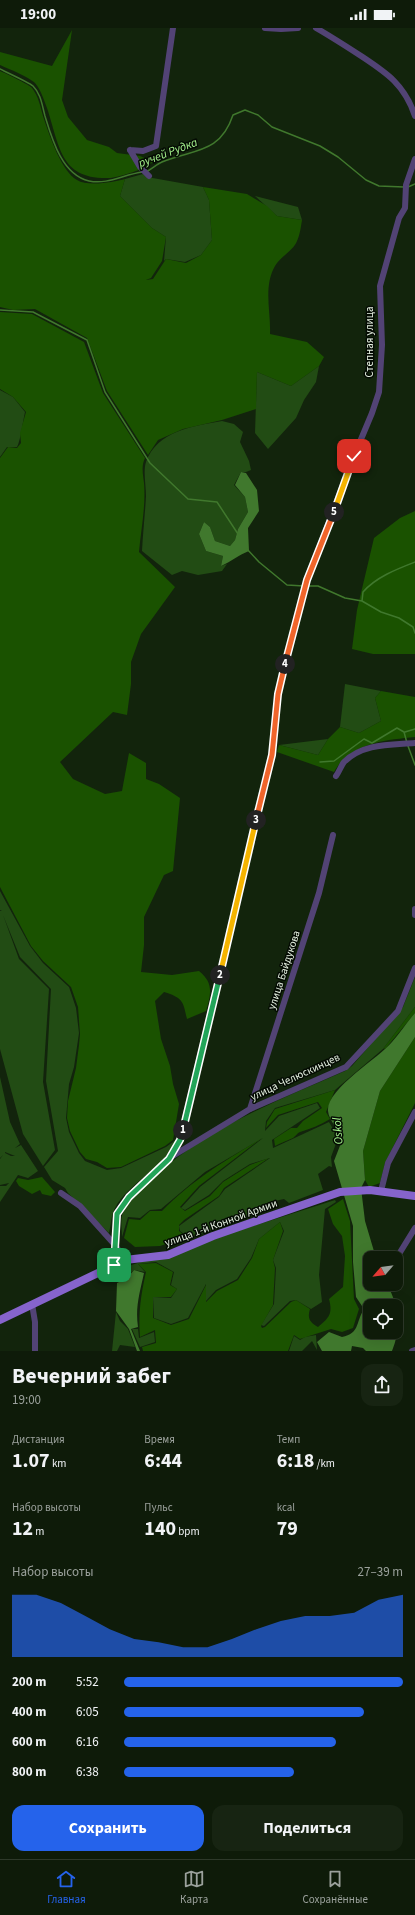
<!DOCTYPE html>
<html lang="ru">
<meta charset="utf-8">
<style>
:root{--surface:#0e1b09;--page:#172412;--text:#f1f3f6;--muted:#9ba19c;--line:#2e392a;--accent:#2563eb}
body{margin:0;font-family:"Source Sans 3",sans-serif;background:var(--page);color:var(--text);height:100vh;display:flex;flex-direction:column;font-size:15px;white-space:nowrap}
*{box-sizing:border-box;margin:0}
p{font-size:13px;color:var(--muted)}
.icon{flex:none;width:22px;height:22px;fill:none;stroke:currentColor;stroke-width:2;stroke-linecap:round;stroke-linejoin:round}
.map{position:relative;height:1323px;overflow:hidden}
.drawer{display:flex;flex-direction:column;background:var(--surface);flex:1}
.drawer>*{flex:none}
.needle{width:26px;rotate:242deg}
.buttons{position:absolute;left:363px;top:1223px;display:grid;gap:8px}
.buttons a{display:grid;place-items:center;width:40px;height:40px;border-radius:8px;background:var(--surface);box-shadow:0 4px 16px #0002,0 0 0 1px var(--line);font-size:20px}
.pin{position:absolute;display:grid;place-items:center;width:34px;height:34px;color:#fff;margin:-17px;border-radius:8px;box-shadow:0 2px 6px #0006}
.km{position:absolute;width:20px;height:20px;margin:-10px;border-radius:50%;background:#222;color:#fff;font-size:11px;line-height:20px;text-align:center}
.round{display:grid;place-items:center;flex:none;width:42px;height:42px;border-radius:12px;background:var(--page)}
.head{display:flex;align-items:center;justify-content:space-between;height:68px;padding:0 12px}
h1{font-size:22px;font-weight:700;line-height:30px}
.metrics{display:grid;grid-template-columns:repeat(3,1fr);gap:6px;height:68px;padding:4px 12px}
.metrics div{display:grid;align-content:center}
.metrics b{font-size:20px;font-weight:700}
.metrics small{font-size:11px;font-weight:400}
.metrics p{font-size:11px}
.chart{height:112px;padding:8px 12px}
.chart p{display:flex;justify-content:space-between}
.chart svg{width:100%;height:72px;margin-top:4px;fill:var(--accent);opacity:.7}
.cta{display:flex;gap:8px;margin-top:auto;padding:8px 12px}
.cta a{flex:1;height:46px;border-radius:12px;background:var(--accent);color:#fff;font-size:16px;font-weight:700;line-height:46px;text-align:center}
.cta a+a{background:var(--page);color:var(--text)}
ul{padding:0 12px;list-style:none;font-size:13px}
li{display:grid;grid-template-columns:64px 48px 1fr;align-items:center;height:30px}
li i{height:10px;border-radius:5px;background:var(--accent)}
.status{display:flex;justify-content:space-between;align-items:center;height:28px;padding:0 20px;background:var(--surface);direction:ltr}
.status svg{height:11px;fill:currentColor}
.tabs{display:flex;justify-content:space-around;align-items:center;height:56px;border-top:1px solid var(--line);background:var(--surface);font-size:11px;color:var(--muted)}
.tabs a{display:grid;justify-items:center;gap:2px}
.tabs .on{color:var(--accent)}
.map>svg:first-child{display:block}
.green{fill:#224c14}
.forest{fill:#1a5200}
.water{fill:#40782d;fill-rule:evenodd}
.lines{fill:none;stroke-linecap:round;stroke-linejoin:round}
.stream{stroke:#40782d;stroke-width:1.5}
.minor{stroke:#524375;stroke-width:6}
.major{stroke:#8664cc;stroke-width:8}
.split-1-casing{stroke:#fff;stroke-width:8}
.split-2-casing{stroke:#fff;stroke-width:8}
.split-3-casing{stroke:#fff;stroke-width:8}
.split-4-casing{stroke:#fff;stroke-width:8}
.split-5-casing{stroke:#fff;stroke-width:8}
.split-6-casing{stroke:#fff;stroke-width:8}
.split-1{stroke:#22a559;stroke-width:5}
.split-2{stroke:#22a559;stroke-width:5}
.split-3{stroke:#f5b400;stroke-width:5}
.split-4{stroke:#f0652b;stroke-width:5}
.split-5{stroke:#f0652b;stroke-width:5}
.split-6{stroke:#f5b400;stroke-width:5}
.labels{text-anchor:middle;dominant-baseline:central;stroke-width:3;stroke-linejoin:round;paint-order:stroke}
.street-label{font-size:11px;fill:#e6f2e2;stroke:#040b03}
.water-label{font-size:12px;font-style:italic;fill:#a4f18c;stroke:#040b03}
</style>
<div class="status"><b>19:00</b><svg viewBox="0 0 49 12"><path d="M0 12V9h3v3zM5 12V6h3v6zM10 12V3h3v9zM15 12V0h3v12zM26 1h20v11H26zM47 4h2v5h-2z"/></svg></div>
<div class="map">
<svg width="415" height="1323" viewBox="0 0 415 1323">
<rect width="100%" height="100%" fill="#12240c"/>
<!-- green -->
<path class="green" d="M143 146 147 149 203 159 209 172 212 212 201 227 185 234 166 231 164 233 166 209 152 200 120 168 125 151Z
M255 168 298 179 302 192 277 188Z
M319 338 316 354 304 372 296 390 268 421 255 405 257 344 291 358Z
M0 362 13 369 25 384C23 393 20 415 17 419H7L0 429Z
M222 393 234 396 243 404 240 414 249 433 251 442 246 444H241L234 457 245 469 248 484 238 501 235 512 230 518 215 513 210 499 204 494 199 506 206 523 223 528 221 538 227 536 222 543 198 547 182 543 172 547 142 523C143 504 145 486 146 468 146 458 143 443 146 434 157 403 193 398 222 393Z
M345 656 381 663 375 670 381 693 359 705 340 699Z
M328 711 318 727 279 717Z
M0 863 30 918 43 935 69 959 76 980 79 1005 74 1039 69 1056 66 1090 69 1104 79 1125 85 1133 107 1142 121 1140 166 1119 177 1111C170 1135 127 1156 115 1180 111 1187 111 1197 109 1205L68 1165 65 1160 52 1152 44 1139 58 1123 46 1053 51 961 20 929 3 887 19 931 49 961 43 1054 55 1122 43 1138 23 1106 0 1021V883H2L0 882Z
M415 949V979L383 1021 335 1062 275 1080 266 1093 265 1103 279 1088 317 1075 320 1080 272 1112 273 1120 329 1094 338 1110 331 1129 332 1139 329 1138 318 1146 323 1162 289 1175 284 1171 270 1174 266 1178V1183L192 1209H188L180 1203 179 1198 219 1169 225 1161 270 1130 250 1136 223 1153 209 1167 185 1182 181 1180 200 1159 263 1110 205 1144 161 1181 150 1182 140 1190 128 1189 122 1209C122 1202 120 1191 123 1185 131 1170 143 1159 155 1148 209 1099 279 1072 345 1043L352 1038 403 979Z
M0 1049 10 1094 20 1116 15 1120V1128L5 1124V1125L11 1128H15V1120L21 1117 38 1143 28 1150 18 1147 0 1174V1158H6L9 1155 0 1157V1131L3 1127 0 1130Z
M335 1172 336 1174 325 1181 319 1247 322 1274 311 1281 296 1272 290 1273 264 1298 261 1297 274 1276 276 1240 273 1232 284 1203 280 1194 259 1211 251 1230 237 1251 216 1262 206 1273V1256L188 1290 171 1296 154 1290 153 1269 171 1270 177 1261 171 1257 174 1244 156 1234 138 1236 145 1244 134 1242 126 1249 117 1254 118 1241 207 1214 234 1204Z
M116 1284 120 1293 128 1301 135 1319 120 1317 117 1323H112Z
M132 1301H138L139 1310 154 1304 155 1314 140 1319Z
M316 1307 317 1322 312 1313 302 1323H289L294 1308 300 1312 305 1309Z"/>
<!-- forest -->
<path class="forest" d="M72 2 62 72 68 89 87 112 109 119 117 125 140 128 153 134C146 141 120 149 110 150 60 152 60 119 47 80 44 72 41 62 35 55 29 49 9 41 0 37V24L52 38Z
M0 43C5 45 30 57 32 60 39 69 40 78 43 88 49 106 61 143 77 152 88 159 114 154 125 151L120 168 152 200 166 209 162 233 151 250 146 252 153 251 166 231 186 235 201 227 212 212 209 172 203 159 247 166 267 178 277 188 302 192C301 198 300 207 297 213 293 223 280 229 275 238 263 259 271 283 270 306L307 314 324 329 319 338 291 358 257 344 256 381 222 392 183 401 158 412 148 427 107 363 87 310 35 281 13 282 0 279Z
M0 284 32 286 84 314 103 365 145 430C141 438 143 446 144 455 146 478 141 501 139 524L175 559 141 606 131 634V656L127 687 113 684 60 734 73 751 105 766 122 763 129 725 146 735V751L159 756 180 770 173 843 164 847 144 889V917L141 944 172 947 199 943C214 955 211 966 206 983L187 991C183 973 183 970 164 964L155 973 161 1011 170 1038 173 1056 179 1076 173 1112 165 1118 121 1139 107 1140 97 1134 86 1131 80 1124 70 1103 67 1090 68 1073 76 1040 79 1017 80 1006 78 979 71 959 43 933 31 918 0 859V430L8 419 17 420 21 415 20 405 26 384 13 369 0 361Z
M415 483V626H373L352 621 357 582 374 510 400 490Z
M381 663 415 669V709C385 712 350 715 334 744L277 724 279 717 318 727 328 711 340 699 359 705 381 693 375 670Z
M415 979V985L386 1020 383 1021Z
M415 1009V1075L385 1135 380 1155 369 1159 365 1152 363 1123 380 1063Z
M335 1062 326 1084 330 1091C320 1097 310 1101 300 1104 297 1105 296 1108 293 1110 287 1113 280 1115 275 1118L274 1111 291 1100H297L303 1093 322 1080 318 1074 278 1087 266 1100 267 1094 275 1081Z
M262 1110 199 1158 180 1179 185 1183 210 1168 223 1154 250 1137 269 1130 224 1160 219 1168 184 1192 179 1197V1203L187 1209 160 1218 135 1219 124 1210 129 1191 140 1192 150 1183H162C193 1151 225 1133 262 1110Z
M42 1149 55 1164 51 1168 42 1166 40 1162 32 1166 19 1158 16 1153 18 1150 28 1152Z
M343 1171 350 1193 354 1271 359 1281 353 1300 342 1304 331 1301 300 1311 294 1307 288 1323H143L142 1319 156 1315 155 1302 140 1309C138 1286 141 1266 146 1244L138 1236 156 1235 173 1244 170 1257 177 1261 171 1269H153V1290L171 1297 189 1291 206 1257V1274L217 1263 238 1252 252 1230 259 1211 280 1194 283 1203 273 1232 275 1240 273 1277 261 1298 262 1300 265 1299 291 1274 296 1272 310 1281C307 1291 310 1294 318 1299 329 1290 333 1286 329 1271L343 1259 345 1228 342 1208 333 1196 328 1181Z"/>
<!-- water -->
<path class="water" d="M241 444 246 445 257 462 259 483 248 500 249 523C238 527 231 534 221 538L223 528 206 523 199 506 204 494 210 499 215 513 230 518 235 512 238 501 248 484 245 469 235 457Z
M415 985V1009L380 1063 363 1123 365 1152 361 1160 365 1193 376 1230H370V1256H387C399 1279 402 1298 392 1323H366L363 1320 352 1318 351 1323H322L317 1314 329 1304 342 1309C360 1305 355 1296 364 1281L356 1269 353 1234V1198L334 1133 343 1110C339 1102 329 1093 328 1083 326 1061 379 1030 392 1014 400 1005 407 994 415 985ZM370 1278H396V1304H370Z
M134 1242 144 1245C140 1264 135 1279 138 1299L131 1301 140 1323H137L129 1301 116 1283 117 1255 127 1250Z"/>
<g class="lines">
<!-- stream -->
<path class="stream" d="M0 41C4 43 30 55 33 58 41 66 42 77 45 88 52 111 62 147 89 153 108 157 124 146 143 144
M146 144C152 141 157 136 162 134 194 121 220 126 233 87L245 82 258 87 272 99 320 118 338 129 366 152 379 158 404 159
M408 159 415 156
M0 282 33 284 87 312 105 364 150 435 188 471 217 474 238 506
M247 521 259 534 287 557 304 558
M307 558H318L345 570 362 573 381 584 399 590 413 599 415 605
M362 573 363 564C376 549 397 541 415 534
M405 704 415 701
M408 718 415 737
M320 734 334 733 364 711 372 715 397 700 404 704 407 715"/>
<!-- minor -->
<path class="minor" d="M265 0 281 1 298 0
M316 0C330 8 344 17 358 26 385 44 404 55 415 88
M130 122 143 123 156 118 173 0
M130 122 140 139 149 148
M336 748C339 744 341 738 344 734 363 715 391 717 415 715
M415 881V887
M250 1081 319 865 333 807
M171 1129 250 1081 346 1039 398 983 415 940
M381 1163 388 1135 415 1084
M61 1165 80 1178 115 1217 114 1237
M399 1226 415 1200
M125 1232 115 1217 117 1185 129 1169 169 1131 180 1112 272 727 278 666 307 552 354 428 372 385 379 364 382 317 380 258 399 190 405 180 406 157 415 131
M32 1276 35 1294V1323
M412 1323 415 1322"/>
<!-- major -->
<path class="major" d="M0 1292 125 1232 168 1227 213 1208 340 1164 370 1162 415 1168"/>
</g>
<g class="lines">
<!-- split-1 casing -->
<g class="split-1-casing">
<path id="split-1" d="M114 1237 117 1186 129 1169 169 1131 180 1112 183 1102"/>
</g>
<!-- split-2 casing -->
<g class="split-2-casing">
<path id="split-2" d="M183 1102 220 947"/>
</g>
<!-- split-3 casing -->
<g class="split-3-casing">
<path id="split-3" d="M220 947 256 792"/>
</g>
<!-- split-4 casing -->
<g class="split-4-casing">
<path id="split-4" d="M256 792 272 727 278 666 285 636"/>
</g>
<!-- split-5 casing -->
<g class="split-5-casing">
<path id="split-5" d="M285 636 307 552 334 484"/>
</g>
<!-- split-6 casing -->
<g class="split-6-casing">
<path id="split-6" d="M334 484 354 428"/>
</g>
<!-- split-1 -->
<use href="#split-1" class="split-1"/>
<!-- split-2 -->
<use href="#split-2" class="split-2"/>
<!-- split-3 -->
<use href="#split-3" class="split-3"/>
<!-- split-4 -->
<use href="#split-4" class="split-4"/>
<!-- split-5 -->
<use href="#split-5" class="split-5"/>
<!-- split-6 -->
<use href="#split-6" class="split-6"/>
</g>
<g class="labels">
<!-- street labels -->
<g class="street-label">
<text transform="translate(369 314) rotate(-90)">Степная улица</text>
<text transform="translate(284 942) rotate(-72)">улица Байдукова</text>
<text transform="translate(295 1049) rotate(-25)">улица Челюскинцев</text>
<text transform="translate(221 1195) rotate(-20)">улица 1-й Конной Армии</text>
</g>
<!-- water labels -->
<g class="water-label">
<text transform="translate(168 125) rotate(-21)">ручей Рудка</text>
<text transform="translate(338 1103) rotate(-94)">Oskol</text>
</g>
</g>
</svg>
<div class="buttons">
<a><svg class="needle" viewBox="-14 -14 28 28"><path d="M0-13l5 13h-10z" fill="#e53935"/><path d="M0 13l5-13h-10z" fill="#9ba19c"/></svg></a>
<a><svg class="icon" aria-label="locate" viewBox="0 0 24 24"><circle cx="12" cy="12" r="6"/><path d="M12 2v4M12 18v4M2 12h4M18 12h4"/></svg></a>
</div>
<div class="pin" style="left:114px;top:1237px;background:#1e9e55"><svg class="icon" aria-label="arrive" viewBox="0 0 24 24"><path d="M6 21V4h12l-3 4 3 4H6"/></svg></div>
<div class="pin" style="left:354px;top:428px;background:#d93025"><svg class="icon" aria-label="check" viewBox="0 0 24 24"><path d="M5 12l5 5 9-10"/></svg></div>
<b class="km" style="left:183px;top:1102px">1</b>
<b class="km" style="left:220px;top:947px">2</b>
<b class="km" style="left:256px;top:792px">3</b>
<b class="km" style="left:285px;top:636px">4</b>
<b class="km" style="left:334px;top:484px">5</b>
</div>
<section class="drawer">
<div class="head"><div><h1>Вечерний забег</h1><p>19:00</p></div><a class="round"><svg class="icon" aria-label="share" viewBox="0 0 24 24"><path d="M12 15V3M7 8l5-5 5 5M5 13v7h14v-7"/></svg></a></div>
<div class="metrics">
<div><p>Дистанция</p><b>1.07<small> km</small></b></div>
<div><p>Время</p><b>6:44</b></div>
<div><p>Темп</p><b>6:18<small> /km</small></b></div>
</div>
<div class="metrics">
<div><p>Набор высоты</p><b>12<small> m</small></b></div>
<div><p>Пульс</p><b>140<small> bpm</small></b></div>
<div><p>kcal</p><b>79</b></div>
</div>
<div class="chart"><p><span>Набор высоты</span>27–39 m</p>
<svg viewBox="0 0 160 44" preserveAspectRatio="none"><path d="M0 44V6L10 6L20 11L30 19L40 27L50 33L60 35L70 38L80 38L90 33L100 27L110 22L120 19L130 19L140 17L150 9L160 6V44z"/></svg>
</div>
<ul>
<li><b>200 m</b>5:52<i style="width:100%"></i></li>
<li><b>400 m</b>6:05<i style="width:86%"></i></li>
<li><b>600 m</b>6:16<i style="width:76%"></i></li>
<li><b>800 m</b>6:38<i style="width:61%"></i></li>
</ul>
<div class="cta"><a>Сохранить</a><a>Поделиться</a></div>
</section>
<nav class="tabs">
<a class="on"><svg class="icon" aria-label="home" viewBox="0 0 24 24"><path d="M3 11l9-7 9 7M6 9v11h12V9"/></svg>Главная</a>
<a><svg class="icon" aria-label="map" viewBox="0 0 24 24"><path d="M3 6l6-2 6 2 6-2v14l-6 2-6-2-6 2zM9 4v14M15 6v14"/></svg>Карта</a>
<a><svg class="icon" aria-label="saved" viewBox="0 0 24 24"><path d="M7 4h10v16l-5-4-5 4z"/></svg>Сохранённые</a>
</nav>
